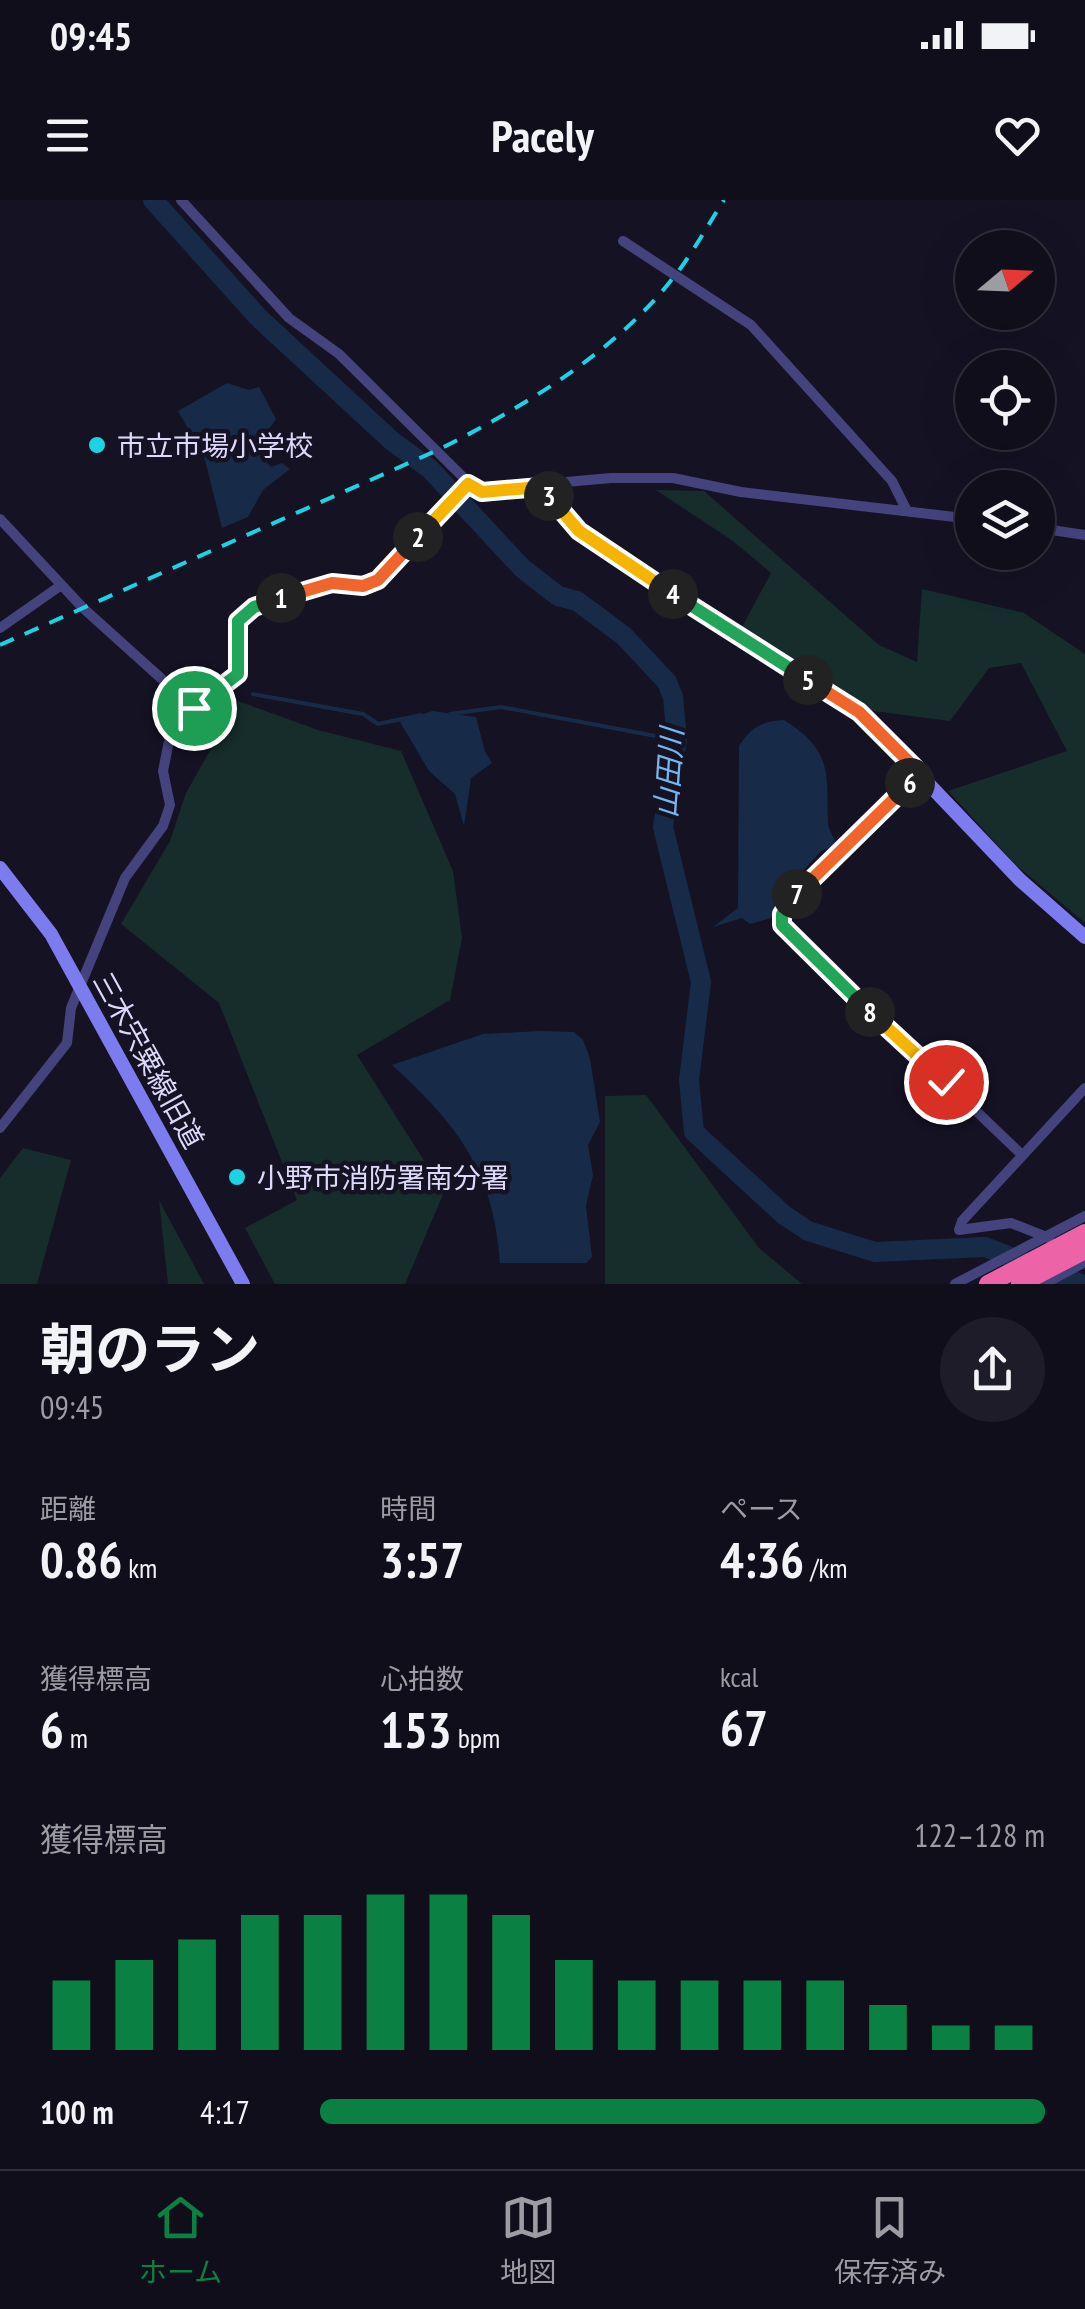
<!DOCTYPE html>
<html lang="ja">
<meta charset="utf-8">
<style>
:root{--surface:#100e1b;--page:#1e1c28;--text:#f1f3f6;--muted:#9c9ca3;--line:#302e3a;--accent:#0b8043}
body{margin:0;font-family:"PT Sans Narrow","Noto Sans JP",sans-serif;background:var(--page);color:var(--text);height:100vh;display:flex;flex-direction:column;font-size:38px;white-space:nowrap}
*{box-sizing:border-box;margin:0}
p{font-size:32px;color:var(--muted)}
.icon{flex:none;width:55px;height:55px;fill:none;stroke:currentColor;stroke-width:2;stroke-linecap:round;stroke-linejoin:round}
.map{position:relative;height:1084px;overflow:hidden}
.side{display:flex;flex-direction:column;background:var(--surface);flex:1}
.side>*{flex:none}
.needle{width:65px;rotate:71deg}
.tools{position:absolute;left:955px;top:30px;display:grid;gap:20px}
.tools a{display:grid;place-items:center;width:100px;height:100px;border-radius:50%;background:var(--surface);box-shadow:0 10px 40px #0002,0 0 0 2px var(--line);font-size:50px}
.pin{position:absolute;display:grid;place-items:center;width:85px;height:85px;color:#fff;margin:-42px;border:5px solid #fff;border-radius:50%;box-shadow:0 2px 10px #0007}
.km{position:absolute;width:50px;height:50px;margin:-25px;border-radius:50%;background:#222;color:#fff;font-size:28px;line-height:50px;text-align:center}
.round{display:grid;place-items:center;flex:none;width:105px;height:105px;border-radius:52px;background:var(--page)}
.head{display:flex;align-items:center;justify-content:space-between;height:170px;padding:0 40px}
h1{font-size:55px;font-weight:700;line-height:75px}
.metrics{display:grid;grid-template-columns:repeat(3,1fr);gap:15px;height:170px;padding:10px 40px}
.metrics div{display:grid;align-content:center}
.metrics b{font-size:50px;font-weight:700}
.metrics small{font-size:28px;font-weight:400}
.metrics p{font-size:28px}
.chart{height:280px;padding:20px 40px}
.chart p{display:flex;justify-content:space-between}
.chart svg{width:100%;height:180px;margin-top:10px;stroke:var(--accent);stroke-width:6}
ul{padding:0 40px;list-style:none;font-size:32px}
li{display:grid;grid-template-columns:160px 120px 1fr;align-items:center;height:75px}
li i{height:25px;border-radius:12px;background:var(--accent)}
.status{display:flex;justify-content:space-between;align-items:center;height:70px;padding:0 50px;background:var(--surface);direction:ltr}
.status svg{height:28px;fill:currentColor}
header{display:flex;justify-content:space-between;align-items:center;height:130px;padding:0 40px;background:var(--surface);font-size:45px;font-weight:700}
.tabs{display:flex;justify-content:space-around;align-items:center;height:140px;border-top:2px solid var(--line);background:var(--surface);font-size:28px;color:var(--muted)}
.tabs a{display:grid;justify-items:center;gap:5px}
.tabs .selected{color:var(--accent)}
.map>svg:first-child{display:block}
.green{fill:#162d2c}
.water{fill:#172b49}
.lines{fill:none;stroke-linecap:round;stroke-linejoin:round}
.stream{stroke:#172b49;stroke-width:4}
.river{stroke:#172b49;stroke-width:20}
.street{stroke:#44437d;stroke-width:10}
.secondary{stroke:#7d7cef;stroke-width:14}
.rail{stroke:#1dd3e3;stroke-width:4;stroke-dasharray:15 12;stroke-linecap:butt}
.street-bridge{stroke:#44437d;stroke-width:10}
.highway-bridge{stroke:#ec63a7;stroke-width:18}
.split-1-casing{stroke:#fff;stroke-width:20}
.split-2-casing{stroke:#fff;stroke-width:20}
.split-3-casing{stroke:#fff;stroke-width:20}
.split-4-casing{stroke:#fff;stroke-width:20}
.split-5-casing{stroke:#fff;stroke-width:20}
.split-6-casing{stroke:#fff;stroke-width:20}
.split-7-casing{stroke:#fff;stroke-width:20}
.split-8-casing{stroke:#fff;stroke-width:20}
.split-9-casing{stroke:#fff;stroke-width:20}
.split-1{stroke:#22a559;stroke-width:12}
.split-2{stroke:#f0652b;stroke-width:12}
.split-3{stroke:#f5b400;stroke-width:12}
.split-4{stroke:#f5b400;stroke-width:12}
.split-5{stroke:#22a559;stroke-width:12}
.split-6{stroke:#f0652b;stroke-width:12}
.split-7{stroke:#f0652b;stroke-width:12}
.split-8{stroke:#22a559;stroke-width:12}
.split-9{stroke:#f5b400;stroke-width:12}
.poi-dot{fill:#1dd3e3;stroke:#151224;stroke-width:4}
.labels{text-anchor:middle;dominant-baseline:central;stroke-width:9;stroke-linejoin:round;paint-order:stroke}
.poi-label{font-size:28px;fill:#ddd9fa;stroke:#151224;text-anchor:start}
.street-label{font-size:28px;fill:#ddd9fa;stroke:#151224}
.water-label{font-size:30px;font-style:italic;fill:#74b7ee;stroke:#151224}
</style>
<div class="status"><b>09:45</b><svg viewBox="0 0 49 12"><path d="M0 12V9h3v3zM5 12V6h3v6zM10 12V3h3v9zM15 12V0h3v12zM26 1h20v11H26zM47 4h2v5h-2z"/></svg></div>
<header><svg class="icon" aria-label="menu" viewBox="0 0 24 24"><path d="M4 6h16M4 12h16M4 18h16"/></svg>Pacely<svg class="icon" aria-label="heart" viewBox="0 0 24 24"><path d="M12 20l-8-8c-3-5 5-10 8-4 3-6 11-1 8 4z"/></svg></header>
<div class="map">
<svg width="1085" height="1084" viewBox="0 0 1085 1084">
<rect width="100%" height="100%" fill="#151224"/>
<!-- green -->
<path class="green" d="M656 290 704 291 879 445 917 462 922 389 1024 413 1085 454V723L1016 665 948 591 1067 551 1021 463 989 468 950 521 873 511 742 427 771 373 733 341Z
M238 501 318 530 401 551 453 671 462 738 450 800 357 855 444 992 405 1084H275L245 1028 297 1000 219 803 121 724 170 641 186 593Z
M646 895 759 1048 802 1084H605V896Z
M23 948 71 960 37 1084H0V978Z
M159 1000 204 1084H168Z"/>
<!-- water -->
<path class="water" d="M227 183 249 190 259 187 276 219 263 238 269 248 262 258 271 267 282 263 290 269 263 290 248 317 222 328 204 256 178 211Z
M432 511 476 517 485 552 492 563 471 578 464 626 455 594 429 571 400 522Z
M784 520C834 552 826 573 828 623 829 632 835 638 837 645L821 651 793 682 771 718 750 724 742 718 713 727 738 708 739 546C751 527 762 521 784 520Z
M540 831 574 832 583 840 590 859 600 922 588 945 593 975 586 1006 592 1057 586 1063H500C494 972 458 925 392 865L483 834Z"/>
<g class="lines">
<!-- stream -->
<path class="stream" d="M253 494 363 514 378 524 421 515
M450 514 501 507 677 540"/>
<!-- river -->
<path class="river" d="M153 0 258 117 392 241 430 269 522 368 558 396 577 401 624 436 667 482 673 497 677 540 663 627 701 782 689 880 694 932 784 1015 808 1031 875 1052 985 1047 1081 1084"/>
<!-- street -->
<path class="street" d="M181 0 289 118 339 154 476 290 611 278H673L741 292 972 319
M623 41 751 125 892 281 906 309
M0 319 83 408 194 508
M1038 328 1085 335
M0 428 60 386
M919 573C897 596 875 619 853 642 829 666 784 687 782 725L1022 955
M0 928 67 843 71 808 125 678 163 626 170 605 163 571 169 541 194 508 238 474V421C254 404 308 385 332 383 351 381 360 388 379 380L468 284
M959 1030 962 1021 1085 888
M959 1030 1011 1023 1049 1038
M1044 1084 1085 1062"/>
<!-- secondary -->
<path class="secondary" d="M540 287 579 331 859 511 1020 680 1085 737
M0 668 51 734 243 1084"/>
<!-- rail -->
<path class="rail" d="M0 445 440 249C521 208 611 155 669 83 690 58 706 28 724 0"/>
<!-- street-bridge -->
<path class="street-bridge" d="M955 1084 1085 1016"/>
<!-- highway-bridge -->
<path class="highway-bridge" d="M988 1084 1085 1033
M1020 1084 1085 1050"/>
</g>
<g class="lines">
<!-- split-1 casing -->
<g class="split-1-casing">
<path id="split-1" d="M194 508 238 474V421L254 407 281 398"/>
</g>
<!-- split-2 casing -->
<g class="split-2-casing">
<path id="split-2" d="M281 398 332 383 363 386 378 380 418 337"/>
</g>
<!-- split-3 casing -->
<g class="split-3-casing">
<path id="split-3" d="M418 337 468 284 482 292 540 287 549 296"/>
</g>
<!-- split-4 casing -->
<g class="split-4-casing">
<path id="split-4" d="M549 296 579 331 673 394"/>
</g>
<!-- split-5 casing -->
<g class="split-5-casing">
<path id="split-5" d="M673 394 808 480"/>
</g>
<!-- split-6 casing -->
<g class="split-6-casing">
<path id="split-6" d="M808 480 859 512 920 573 910 583"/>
</g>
<!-- split-7 casing -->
<g class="split-7-casing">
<path id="split-7" d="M797 694 910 583"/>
</g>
<!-- split-8 casing -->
<g class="split-8-casing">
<path id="split-8" d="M797 694 782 714V725L870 812"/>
</g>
<!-- split-9 casing -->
<g class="split-9-casing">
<path id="split-9" d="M870 812 946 882"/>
</g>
<!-- split-1 -->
<use href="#split-1" class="split-1"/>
<!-- split-2 -->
<use href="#split-2" class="split-2"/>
<!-- split-3 -->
<use href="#split-3" class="split-3"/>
<!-- split-4 -->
<use href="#split-4" class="split-4"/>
<!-- split-5 -->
<use href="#split-5" class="split-5"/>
<!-- split-6 -->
<use href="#split-6" class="split-6"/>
<!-- split-7 -->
<use href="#split-7" class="split-7"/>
<!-- split-8 -->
<use href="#split-8" class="split-8"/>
<!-- split-9 -->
<use href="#split-9" class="split-9"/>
</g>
<!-- markers -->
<g class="poi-dot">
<circle cx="97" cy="245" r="10"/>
<circle cx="237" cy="977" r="10"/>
</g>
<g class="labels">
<!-- poi labels -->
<g class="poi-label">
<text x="117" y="245">市立市場小学校</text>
<text x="257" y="977">小野市消防署南分署</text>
</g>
<!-- street labels -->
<g class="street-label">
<text transform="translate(149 860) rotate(61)">三木宍粟線旧道</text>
</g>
<!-- water labels -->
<g class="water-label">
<text transform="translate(668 573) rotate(-86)">山田川</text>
</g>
</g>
</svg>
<div class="tools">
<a><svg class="needle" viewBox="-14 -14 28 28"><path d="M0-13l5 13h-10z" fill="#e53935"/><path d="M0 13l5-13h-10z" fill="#9c9ca3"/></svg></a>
<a><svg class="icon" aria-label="locate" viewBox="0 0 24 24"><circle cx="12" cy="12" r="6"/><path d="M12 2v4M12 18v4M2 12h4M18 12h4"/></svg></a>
<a><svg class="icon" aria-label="layers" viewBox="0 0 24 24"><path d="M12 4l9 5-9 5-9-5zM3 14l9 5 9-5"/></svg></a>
</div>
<div class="pin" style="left:194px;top:508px;background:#1e9e55"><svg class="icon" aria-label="arrive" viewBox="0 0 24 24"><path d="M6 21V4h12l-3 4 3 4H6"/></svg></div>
<div class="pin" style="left:946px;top:882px;background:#d93025"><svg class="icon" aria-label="check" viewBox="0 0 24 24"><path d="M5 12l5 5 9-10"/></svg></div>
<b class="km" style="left:281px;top:398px">1</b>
<b class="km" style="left:418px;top:337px">2</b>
<b class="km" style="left:549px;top:296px">3</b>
<b class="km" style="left:673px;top:394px">4</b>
<b class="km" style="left:808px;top:480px">5</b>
<b class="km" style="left:910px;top:583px">6</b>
<b class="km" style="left:797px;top:694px">7</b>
<b class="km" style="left:870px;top:812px">8</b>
</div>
<section class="side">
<div class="head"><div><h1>朝のラン</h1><p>09:45</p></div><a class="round"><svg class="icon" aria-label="share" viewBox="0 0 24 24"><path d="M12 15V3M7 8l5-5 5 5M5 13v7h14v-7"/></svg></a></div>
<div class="metrics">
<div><p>距離</p><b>0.86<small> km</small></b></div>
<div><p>時間</p><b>3:57</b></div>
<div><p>ペース</p><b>4:36<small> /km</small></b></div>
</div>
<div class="metrics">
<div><p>獲得標高</p><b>6<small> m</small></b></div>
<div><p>心拍数</p><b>153<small> bpm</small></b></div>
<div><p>kcal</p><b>67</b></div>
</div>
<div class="chart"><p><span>獲得標高</span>122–128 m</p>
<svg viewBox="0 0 160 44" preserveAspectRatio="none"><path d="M5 44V27M15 44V22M25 44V17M35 44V11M45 44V11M55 44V6M65 44V6M75 44V11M85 44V22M95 44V27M105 44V27M115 44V27M125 44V27M135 44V33M145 44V38M155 44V38"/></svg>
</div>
<ul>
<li><b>100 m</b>4:17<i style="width:100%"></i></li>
</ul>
</section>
<nav class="tabs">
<a class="selected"><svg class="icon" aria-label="home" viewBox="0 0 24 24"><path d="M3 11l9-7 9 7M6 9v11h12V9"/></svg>ホーム</a>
<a><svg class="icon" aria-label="map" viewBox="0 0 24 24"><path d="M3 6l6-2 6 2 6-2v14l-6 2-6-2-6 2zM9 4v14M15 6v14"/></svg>地図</a>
<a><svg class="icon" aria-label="saved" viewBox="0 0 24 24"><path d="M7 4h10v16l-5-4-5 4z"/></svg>保存済み</a>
</nav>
